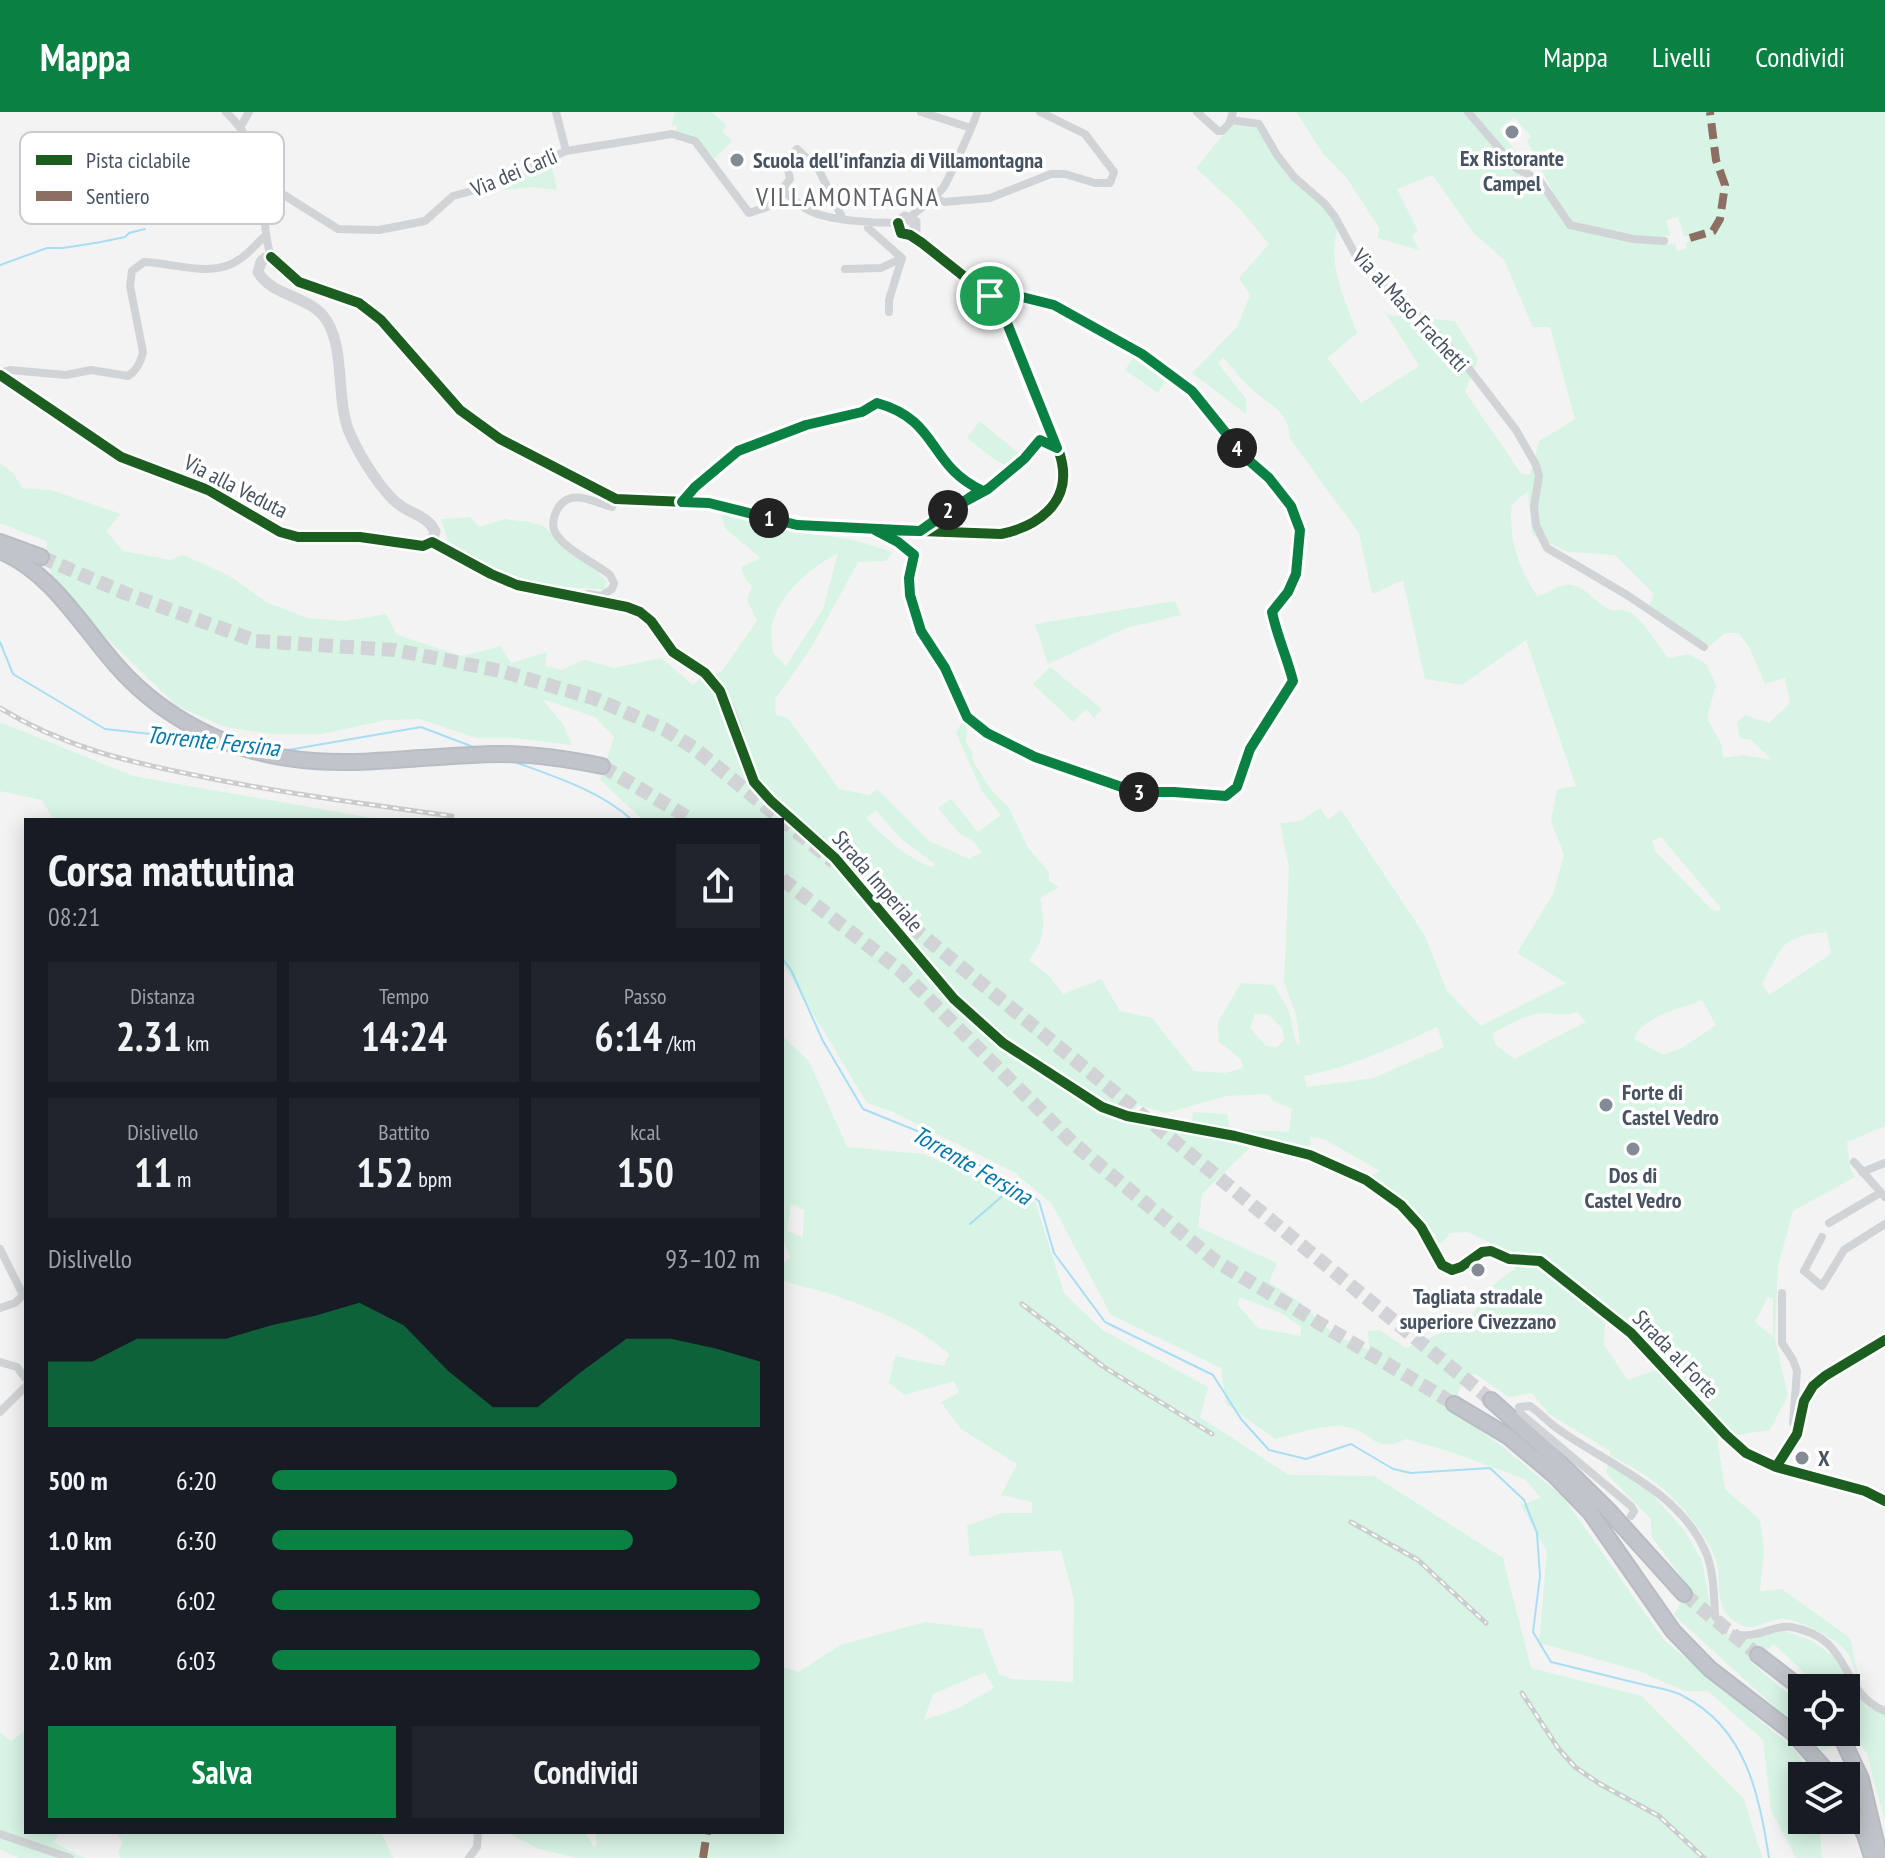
<!DOCTYPE html>
<html lang="it">
<meta charset="utf-8">
<style>
:root{--surface:#171b24;--page:#20242c;--text:#f1f3f6;--muted:#9ea1a6;--accent:#0b8043}
body{margin:0;font-family:"PT Sans Narrow",sans-serif;background:var(--page);color:var(--text);height:100vh;display:flex;flex-direction:column;font-size:30px;white-space:nowrap}
*{box-sizing:border-box;margin:0}
p{font-size:26px;color:var(--muted)}
.icon{flex:none;width:44px;height:44px;fill:none;stroke:currentColor;stroke-width:2;stroke-linecap:round;stroke-linejoin:round}
.map{position:relative;flex:1;overflow:hidden}
.drawer{position:absolute;left:24px;top:706px;width:760px;height:1016px;display:flex;flex-direction:column;background:var(--surface);border-radius:0px;box-shadow:0 4px 20px #0003}
.drawer>*{flex:none}
.buttons{position:absolute;left:1788px;top:1562px;display:grid;gap:16px}
.buttons a{display:grid;place-items:center;width:72px;height:72px;border-radius:0px;background:var(--surface);box-shadow:0 4px 20px #0003;font-size:40px}
.pin{position:absolute;display:grid;place-items:center;width:68px;height:68px;color:#fff;margin:-34px;border:4px solid #fff;border-radius:50%;box-shadow:0 2px 8px #0007}
.km{position:absolute;width:40px;height:40px;margin:-20px;border-radius:50%;background:#222;color:#fff;font-size:22px;line-height:40px;text-align:center}
.round{display:grid;place-items:center;flex:none;width:84px;height:84px;border-radius:0px;background:var(--page)}
.head{display:flex;align-items:center;justify-content:space-between;height:136px;padding:0 24px}
h1{font-size:44px;font-weight:700;line-height:60px}
.metrics{display:grid;grid-template-columns:repeat(3,1fr);gap:12px;height:136px;padding:8px 24px}
.metrics div{display:grid;align-content:center;border-radius:0px;background:var(--page);text-align:center}
.metrics b{font-size:40px;font-weight:700}
.metrics small{font-size:22px;font-weight:400}
.metrics p{font-size:22px}
.chart{height:224px;padding:16px 24px}
.chart p{display:flex;justify-content:space-between}
.chart svg{width:100%;height:144px;margin-top:8px;fill:var(--accent);opacity:.7}
.cta{display:flex;gap:16px;margin-top:auto;padding:16px 24px}
.cta a{flex:1;height:92px;border-radius:0px;background:var(--accent);color:#fff;font-size:32px;font-weight:700;line-height:92px;text-align:center}
.cta a+a{background:var(--page);color:var(--text)}
ul{padding:0 24px;list-style:none;font-size:26px}
li{display:grid;grid-template-columns:128px 96px 1fr;align-items:center;height:60px}
li i{height:20px;border-radius:10px;background:var(--accent)}
header{display:flex;align-items:center;gap:48px;box-sizing:border-box;height:112px;padding:0 40px;background:var(--accent);color:#fff}
header strong{font-size:38px}
nav{display:flex;gap:44px;margin-inline-start:auto;font-size:28px}
.map>svg:first-child{display:block}
.green{fill:#d7f4e4;fill-rule:evenodd}
.lines{fill:none;stroke-linecap:round;stroke-linejoin:round}
.stream{stroke:#a8def4;stroke-width:2}
.street-tunnel{stroke:#d2d3d6;stroke-width:8;stroke-dasharray:8 4;stroke-linecap:butt}
.highway-tunnel{stroke:#d2d3d6;stroke-width:14;stroke-dasharray:14 7;stroke-linecap:butt}
.highway-casing{stroke:#b8bcc3;stroke-width:18}
.street{stroke:#d1d4d7;stroke-width:8}
.secondary{stroke:#d2d4d8;stroke-width:11}
.highway{stroke:#c1c5cb;stroke-width:14}
.rail-casing{stroke:#caccce;stroke-width:5}
.rail{stroke:#fff;stroke-width:2;stroke-dasharray:6;stroke-linecap:butt}
.quiet{stroke:#8d6e63;stroke-width:8;stroke-dasharray:16 8;stroke-linecap:butt}
.cycleway-casing{stroke:#fff;stroke-width:15}
.cycleway{stroke:#1b5e20;stroke-width:10}
.route-casing{stroke:#fff;stroke-width:16}
.route{stroke:#0b8043;stroke-width:10}
.poi-dot{fill:#848b95;stroke:#fff;stroke-width:3}
.labels{text-anchor:middle;dominant-baseline:central;stroke-width:7;stroke-linejoin:round;paint-order:stroke}
.poi-label{font-size:22px;font-weight:bold;fill:#485362;stroke:#fff}
.street-label{font-size:22px;fill:#485362;stroke:#fff}
.water-label{font-size:24px;font-style:italic;fill:#0279ac;stroke:#fff}
.quarter-label{font-size:26px;letter-spacing:2px;fill:#5e6268;stroke:#fff}
.key{fill:#fff;stroke:#c8cbd0;stroke-width:2}
.key-label{font-size:22px;fill:#485362}
</style>
<header>
<strong>Mappa</strong>
<nav><a>Mappa</a><a>Livelli</a><a>Condividi</a></nav>
</header>
<div class="map">
<svg width="1885" height="1746" viewBox="0 0 1885 1746">
<rect width="100%" height="100%" fill="#f4f3f3"/>
<!-- green -->
<path class="green" d="M675 0H711L727 14 722 19 732 29 714 47 699 29 676 20 677 14 672 13Z
M1296 0H1885V1014L1847 1030 1850 1056 1855 1065 1793 1099 1778 1154 1775 1227 1788 1283 1770 1318 1717 1326 1725 1377 1760 1408 1764 1439 1760 1479 1782 1477 1850 1526 1859 1568C1855 1559 1852 1547 1847 1540 1839 1528 1797 1506 1782 1507 1761 1508 1752 1525 1731 1506 1714 1491 1722 1469 1716 1449 1708 1423 1674 1383 1652 1368 1639 1358 1624 1351 1610 1343V1339L1549 1302 1532 1281 1509 1285 1476 1262H1466L1451 1297 1503 1335 1563 1385 1664 1528 1792 1635 1814 1664H1802V1708H1819L1822 1746H1796L1771 1698 1763 1628 1708 1579H1685L1636 1558 1539 1531 1547 1439 1521 1393 1541 1386 1525 1367 1451 1340 1406 1327C1376 1341 1375 1324 1352 1316 1329 1309 1298 1322 1275 1327L1226 1292 1221 1256 1111 1203 1052 1092 1014 1060 891 999 867 991 782 850V708H643L600 668 614 625 595 605 542 587 563 612 572 633 515 626H476L420 607 386 608 322 622H272L225 615 177 594 102 522 51 463 46 429 0 411V351L14 362 22 376 51 378 121 402 106 419 123 439 171 448 183 443 228 463 268 491 307 506 345 509 386 502 397 523 462 544 501 534 511 551 547 540 545 554 561 558 585 548 614 556 661 546 693 573 701 566 721 560 757 509 747 488 752 474 745 467 741 455 761 446 726 417 719 397 800 420 854 428 892 440 886 449 858 450 811 536 775 587 776 603 787 605 839 677 869 683 877 677 929 729 969 747 982 740 973 729 960 722 938 696 951 687 978 720 1001 703 982 679 956 621 962 610 967 614 966 630 972 640 973 649 992 679 1008 694 1028 736 1049 760V769L1059 775 1040 786C1045 814 1046 825 1029 848L1050 865 1063 882 1101 867 1120 899 1152 906 1194 959 1225 961 1243 956 1241 947 1219 930 1218 910 1241 871 1274 873 1289 899 1296 931 1300 932 1296 902 1284 870 1289 756 1280 711 1300 709 1320 696 1328 708 1341 698 1425 824 1447 879 1481 914 1566 871 1517 841 1553 782 1564 742 1551 710 1557 677 1576 674 1526 528 1462 573 1425 567 1403 468 1372 482 1359 421 1290 327C1288 295 1268 294 1248 274 1239 265 1231 254 1223 245L1218 251 1246 287V302L1192 261 1238 214 1250 183 1239 166 1269 132 1240 97 1196 56 1232 12 1257 16 1289 66 1321 92 1338 116C1326 152 1345 187 1357 221L1327 246 1361 291 1419 254 1387 203 1455 209 1478 247 1465 280 1521 361 1530 363 1539 329 1575 307 1550 215H1533L1504 148 1473 120 1432 63 1397 77 1418 119 1412 124 1419 138 1377 126 1380 117 1346 65 1322 40ZM1514 5 1531 25 1527 29 1552 78 1546 84 1533 71 1535 64 1499 18ZM1678 105 1684 124H1688L1689 129 1686 131 1687 136 1677 139 1675 131 1666 133 1663 125 1670 123 1666 108ZM1528 379 1532 423 1568 440 1615 443 1654 482 1649 495 1710 534 1725 521H1739L1750 537 1765 572 1785 566 1790 591 1769 611 1745 603 1737 610 1740 627H1750L1772 648 1743 643 1723 646 1722 634 1707 606 1716 573 1706 552 1689 542 1668 546C1659 534 1641 504 1627 499 1621 497 1614 499 1609 497 1596 491 1587 476 1572 473 1558 471 1550 482 1537 484 1518 455 1508 427 1512 392ZM838 441 823 497 786 554 773 541C772 531 770 518 773 509 783 478 811 456 838 441ZM876 698 899 725 935 752 931 755C905 744 885 727 866 706ZM1661 725 1721 796V797L1718 799 1711 797 1656 740 1652 729ZM1827 820 1831 842 1769 883 1762 872C1783 834 1780 824 1827 820ZM1702 888 1716 913 1682 936 1663 943 1634 927C1642 904 1681 897 1702 888ZM1577 900 1586 910 1514 947 1495 932 1493 921C1508 913 1526 902 1544 901 1556 901 1566 905 1577 900ZM1255 902H1268L1282 916 1284 928 1277 935 1266 934 1250 916ZM1437 915 1444 935 1374 966 1307 975 1304 964C1351 955 1394 935 1437 915ZM1268 982 1273 989 1292 997 1289 1020 1230 1017 1227 1002 1193 1000 1192 1009 1169 1007 1133 999 1138 993 1166 1001 1226 984ZM1261 1025 1305 1036 1311 1032 1310 1025 1324 1027 1380 1059 1370 1064 1386 1073 1406 1092 1428 1118 1434 1121 1439 1131H1442L1450 1121 1468 1120 1510 1141 1515 1157C1493 1170 1480 1186 1469 1209L1406 1236 1380 1218 1368 1219 1369 1238 1335 1223 1301 1191 1269 1170 1277 1151 1198 1115 1202 1082ZM1240 1185 1281 1201 1301 1215V1224L1258 1216 1237 1192ZM1768 1185 1773 1186V1225L1755 1210ZM1605 1209 1623 1220 1656 1258 1628 1268 1604 1233Z
M551 49 557 78 532 75 504 78 503 72Z
M1136 242 1169 264 1158 281 1125 258Z
M980 309 1022 344 1010 355 995 348 967 326Z
M470 405 479 415 505 407 529 410 544 414 567 439 595 456 607 470 604 478C587 476 569 476 553 473 513 468 481 450 448 429L441 407Z
M1175 489 1181 503 1126 516 1048 552 1035 512Z
M1050 555 1102 597 1094 606 1086 597 1073 610 1033 572Z
M0 610 133 664 383 708H54L42 688 0 679Z
M782 924 809 949 847 1035 923 1042 1035 1089 1064 1181 1102 1218 1208 1275 1200 1305 1289 1363 1374 1364 1503 1446 1531 1556 1642 1584 1744 1687 1762 1746H577L539 1737 506 1720H585L594 1735 597 1732 595 1720H782V1555L799 1560 840 1533 925 1510 982 1517 999 1562 1011 1567 1073 1570 1074 1487 1061 1438 970 1444 967 1414 1002 1401H1032V1390L1001 1383 1017 1352 961 1317 941 1290 959 1280 954 1269 905 1283 889 1271 895 1244 944 1254 949 1242C917 1213 871 1196 831 1182 814 1176 798 1175 782 1168V1152L790 1145 782 1126ZM791 1092 804 1098 803 1125 787 1119ZM985 1560 994 1576 957 1597 924 1608 933 1582Z
M1608 1351 1646 1376 1685 1419 1702 1449 1712 1505 1733 1526 1758 1524 1785 1519 1812 1529 1833 1544 1849 1571 1863 1583 1865 1595 1885 1601V1709L1867 1642 1846 1610V1576H1820L1774 1532 1751 1550 1791 1584 1802 1598V1620H1820L1832 1634 1823 1639 1674 1503 1689 1475 1652 1425 1651 1407 1606 1361Z
M26 1618V1720H59L54 1731 85 1746H18L0 1737V1620L11 1629Z
M116 1720H381L393 1746H120L118 1740 123 1730Z"/>
<g class="lines">
<!-- stream -->
<path class="stream" d="M0 153 47 136H63L101 130 125 125 129 121 145 117
M0 530 13 562 105 617 206 628
M276 637 288 638 421 615 476 636
M512 649C553 664 599 678 632 708
M782 846 791 858 823 929 863 997 932 1025 1039 1089 1054 1141 1105 1210 1213 1263 1241 1307 1269 1338 1306 1347 1351 1332 1393 1357 1411 1361 1490 1356 1524 1388 1537 1421 1540 1464 1533 1520 1551 1550C1581 1557 1611 1565 1641 1572 1655 1576 1671 1577 1683 1584 1746 1616 1759 1682 1769 1746
M970 1112 1014 1074"/>
<!-- street-tunnel -->
<path class="street-tunnel" d="M1715 1504 1723 1516 1736 1523"/>
<!-- highway-tunnel -->
<path class="highway-tunnel" d="M41 445 127 482 256 529 395 538 501 559 596 587 664 617 694 636 834 750
M602 654 692 708
M782 767 901 859 1074 1032 1214 1148 1454 1292
M862 774 1491 1288
M1684 1482 1758 1543"/>
<!-- highway casing -->
<g class="highway-casing">
<path id="highway" d="M0 430 41 445
M0 439C52 461 80 512 116 553 143 584 175 607 212 624 309 668 398 643 500 642 534 642 568 647 602 654
M1491 1288 1547 1338 1610 1400 1684 1482
M1454 1292 1509 1325 1554 1363 1590 1400 1673 1519 1710 1557 1792 1620 1831 1664
M1758 1543 1802 1577
M1839 1620 1861 1667 1880 1746
M1846 1687 1865 1723 1872 1745"/>
</g>
<!-- street -->
<path class="street" d="M226 0C245 18 260 44 263 71 265 97 263 120 271 145
M556 0 566 39
M921 0 971 16
M1197 0 1218 19H1222L1229 12 1233 0
M1468 0 1516 56 1540 69 1570 113 1633 127 1664 129
M1231 8 1259 12 1277 43 1294 65 1325 92 1335 105 1356 144 1373 165 1422 207 1463 249 1516 318 1536 353 1539 364 1534 395 1536 413 1547 436 1627 483 1704 535
M241 14 249 0
M263 74 284 83 338 117 379 118 425 109 453 84 494 73 566 39 672 22 695 29 749 101 767 95 782 78C790 84 799 93 808 98 828 109 876 111 898 111
M782 78 790 67 786 49 797 37 819 58 842 105
M934 85 944 90 990 86 1051 62H1065L1095 71H1110L1114 60 1085 22 1040 0
M910 105C921 96 934 87 943 76 947 71 977 5 977 0
M868 110V116L902 146 889 188V200
M845 157 881 156 902 146
M0 261 10 258 66 263 91 258 128 264C136 259 141 250 143 240L130 174 132 159 144 150C175 151 213 167 240 147 249 141 256 132 264 125
M981 378 988 377 1024 347 1040 328 1057 336
M682 390 695 375 738 339 806 313 862 300 877 291C939 308 928 352 981 378L920 419
M878 420 898 430 914 443 909 466 910 483 921 519 945 556 967 605 987 621 1035 645 1136 680H1174L1226 684 1237 675 1250 637 1293 569C1287 545 1277 524 1272 500L1288 480 1296 462 1300 418 1291 394 1269 366 1246 346 1192 279 1142 242 1054 193 1022 185 990 184
M588 482 601 484 612 477 614 471 610 463C594 450 567 439 556 422 551 414 553 406 557 398 569 375 593 390 612 395L616 387
M1854 1050 1885 1085
M1862 1060 1885 1051
M1829 1111 1880 1081
M1822 1125 1804 1159 1822 1174 1844 1138 1885 1112
M0 1137 23 1183
M1782 1181V1231L1793 1248 1797 1259 1793 1311 1798 1316
M0 1196 15 1191 23 1183
M0 1250 17 1255 26 1267
M0 1300 26 1274
M1776 1355 1797 1322 1804 1289 1813 1274 1825 1264 1885 1228
M1631 1404 1634 1399 1631 1394 1521 1302 1519 1295 1530 1294C1540 1301 1548 1310 1558 1317 1610 1354 1681 1379 1707 1443 1714 1463 1714 1484 1715 1504
M1736 1523C1742 1523 1749 1524 1755 1522 1768 1520 1778 1513 1791 1515 1855 1526 1838 1581 1885 1599
M0 1722 70 1746
M469 1746 477 1735 478 1720"/>
<!-- secondary -->
<path class="secondary" d="M0 263 121 345 208 378 280 420 298 425H360L423 434 432 430
M432 430 491 462 517 473 627 495C654 506 655 521 673 540 687 555 707 560 719 578 744 613 740 660 773 691 793 710 817 727 836 747 877 792 912 842 953 886 981 916 1014 938 1048 961 1066 973 1084 988 1104 996 1145 1013 1191 1015 1234 1024 1279 1033 1325 1046 1365 1068 1386 1079 1406 1096 1420 1115 1431 1129 1435 1149 1452 1158L1461 1155 1482 1140 1491 1139 1509 1147 1540 1149 1631 1221 1726 1323 1746 1341 1776 1355 1865 1379 1885 1389
M432 430 435 419C427 404 414 403 401 394 383 382 360 344 351 324 335 292 346 240 327 209 311 183 272 185 258 160L261 150 265 146 277 148 299 170 359 191 381 208 460 298 500 327 616 387 709 391 813 415 1001 422C1036 415 1070 392 1062 351 1058 330 1045 308 1036 288 1024 259 1014 230 1003 201 984 173 930 133 901 121L898 111 905 105 915 110V118L910 123"/>
<!-- highway -->
<use href="#highway" class="highway"/>
<!-- rail casing -->
<g class="rail-casing">
<path id="rail" d="M0 596C62 634 124 649 194 663 279 681 366 692 452 704
M1022 1192 1104 1255 1212 1322
M1351 1410 1418 1448 1486 1511
M1522 1581 1558 1636 1575 1655 1600 1672 1659 1704 1704 1746"/>
</g>
<!-- rail -->
<use href="#rail" class="rail"/>
<!-- quiet -->
<path class="quiet" d="M1690 126 1713 119 1720 107 1725 73 1716 48 1710 0
M703 1746 707 1720"/>
<!-- cycleway casing -->
<g class="cycleway-casing">
<path id="cycleway" d="M271 145 299 170 359 191 381 208 460 298 500 327 616 387 709 391 813 415 1001 422C1036 415 1070 392 1062 351 1058 330 1045 308 1036 288 1024 259 1014 230 1003 201L995 189 922 131 910 123 901 121 898 111
M0 263 121 345 208 378 280 420 298 425H360L423 434 432 430 491 462 517 473 627 495 640 500 651 509 673 540 705 561 720 579 754 670 771 689 835 746 954 887 1003 931 1102 995 1127 1004 1235 1024 1310 1043 1366 1068 1401 1093 1421 1115 1442 1153 1452 1158 1461 1155 1482 1140 1491 1139 1509 1147 1540 1149 1631 1221 1726 1323 1746 1341 1776 1355 1865 1379 1885 1389
M1776 1355 1797 1322 1804 1289 1813 1274 1825 1264 1885 1228"/>
</g>
<!-- cycleway -->
<use href="#cycleway" class="cycleway"/>
</g>
<g class="lines">
<!-- route casing -->
<g class="route-casing">
<path id="route" d="M990 184 1003 201 1057 336 1040 328 1024 347 988 377 949 398 920 419 797 413 709 391 682 390 695 375 738 339 806 313 862 300 877 291C939 308 928 353 981 378L920 419 875 418 898 430 914 443 909 466 910 483 921 519 945 556 967 605 987 621 1035 645 1136 680H1174L1226 684 1237 675 1250 637 1293 569C1287 545 1277 524 1272 500L1288 480 1296 462 1300 418 1291 394 1269 366 1246 346 1192 279 1142 242 1054 193 1022 185 990 184"/>
</g>
<!-- route -->
<use href="#route" class="route"/>
</g>
<!-- markers -->
<g class="poi-dot">
<circle cx="1512" cy="20" r="8"/>
<circle cx="737" cy="48" r="8"/>
<circle cx="1606" cy="993" r="8"/>
<circle cx="1633" cy="1037" r="8"/>
<circle cx="1478" cy="1158" r="8"/>
<circle cx="1802" cy="1346" r="8"/>
</g>
<g class="labels">
<!-- poi labels -->
<g class="poi-label">
<text x="1512" y="46">Ex Ristorante<tspan x="1512" dy="25">Campel</tspan></text>
<text x="753" y="48" text-anchor="start">Scuola dell'infanzia di Villamontagna</text>
<text x="1622" y="980" text-anchor="start">Forte di<tspan x="1622" dy="25">Castel Vedro</tspan></text>
<text x="1633" y="1063">Dos di<tspan x="1633" dy="25">Castel Vedro</tspan></text>
<text x="1478" y="1184">Tagliata stradale<tspan x="1478" dy="25">superiore Civezzano</tspan></text>
<text x="1818" y="1346" text-anchor="start">X</text>
</g>
<!-- street labels -->
<g class="street-label">
<text transform="translate(514 60) rotate(-23)">Via dei Carli</text>
<text transform="translate(1411 198) rotate(47)">Via al Maso Frachetti</text>
<text transform="translate(236 374) rotate(27)">Via alla Veduta</text>
<text transform="translate(878 769) rotate(49)">Strada Imperiale</text>
<text transform="translate(1676 1242) rotate(46)">Strada al Forte</text>
</g>
<!-- water labels -->
<g class="water-label">
<text transform="translate(213 629) rotate(6)">Torrente Fersina</text>
<text transform="translate(972 1053) rotate(30)">Torrente Fersina</text>
</g>
<!-- quarter labels -->
<g class="quarter-label">
<text x="848" y="84">VILLAMONTAGNA</text>
</g>
</g>
<!-- legend -->
<rect x="20" y="20" width="264" height="92" rx="12" class="key"/>
<rect x="36" y="43" width="36" height="10" fill="#1b5e20"/>
<rect x="36" y="79" width="36" height="10" fill="#8d6e63"/>
<g class="key-label">
<text x="86" y="56">Pista ciclabile</text>
<text x="86" y="92">Sentiero</text>
</g>
</svg>
<div class="buttons">
<a><svg class="icon" aria-label="locate" viewBox="0 0 24 24"><circle cx="12" cy="12" r="6"/><path d="M12 2v4M12 18v4M2 12h4M18 12h4"/></svg></a>
<a><svg class="icon" aria-label="layers" viewBox="0 0 24 24"><path d="M12 4l9 5-9 5-9-5zM3 14l9 5 9-5"/></svg></a>
</div>
<div class="pin" style="left:990px;top:184px;background:#1e9e55"><svg class="icon" aria-label="arrive" viewBox="0 0 24 24"><path d="M6 21V4h12l-3 4 3 4H6"/></svg></div>
<b class="km" style="left:769px;top:406px">1</b>
<b class="km" style="left:948px;top:398px">2</b>
<b class="km" style="left:1139px;top:680px">3</b>
<b class="km" style="left:1237px;top:336px">4</b>
<section class="drawer">
<div class="head"><div><h1>Corsa mattutina</h1><p>08:21</p></div><a class="round"><svg class="icon" aria-label="share" viewBox="0 0 24 24"><path d="M12 15V3M7 8l5-5 5 5M5 13v7h14v-7"/></svg></a></div>
<div class="metrics">
<div><p>Distanza</p><b>2.31<small> km</small></b></div>
<div><p>Tempo</p><b>14:24</b></div>
<div><p>Passo</p><b>6:14<small> /km</small></b></div>
</div>
<div class="metrics">
<div><p>Dislivello</p><b>11<small> m</small></b></div>
<div><p>Battito</p><b>152<small> bpm</small></b></div>
<div><p>kcal</p><b>150</b></div>
</div>
<div class="chart"><p><span>Dislivello</span>93–102 m</p>
<svg viewBox="0 0 160 44" preserveAspectRatio="none"><path d="M0 44V24L10 24L20 17L30 17L40 17L50 13L60 10L70 6L80 13L90 27L100 38L110 38L120 27L130 17L140 17L150 20L160 24V44z"/></svg>
</div>
<ul>
<li><b>500 m</b>6:20<i style="width:83%"></i></li>
<li><b>1.0 km</b>6:30<i style="width:74%"></i></li>
<li><b>1.5 km</b>6:02<i style="width:100%"></i></li>
<li><b>2.0 km</b>6:03<i style="width:100%"></i></li>
</ul>
<div class="cta"><a>Salva</a><a>Condividi</a></div>
</section>
</div>
